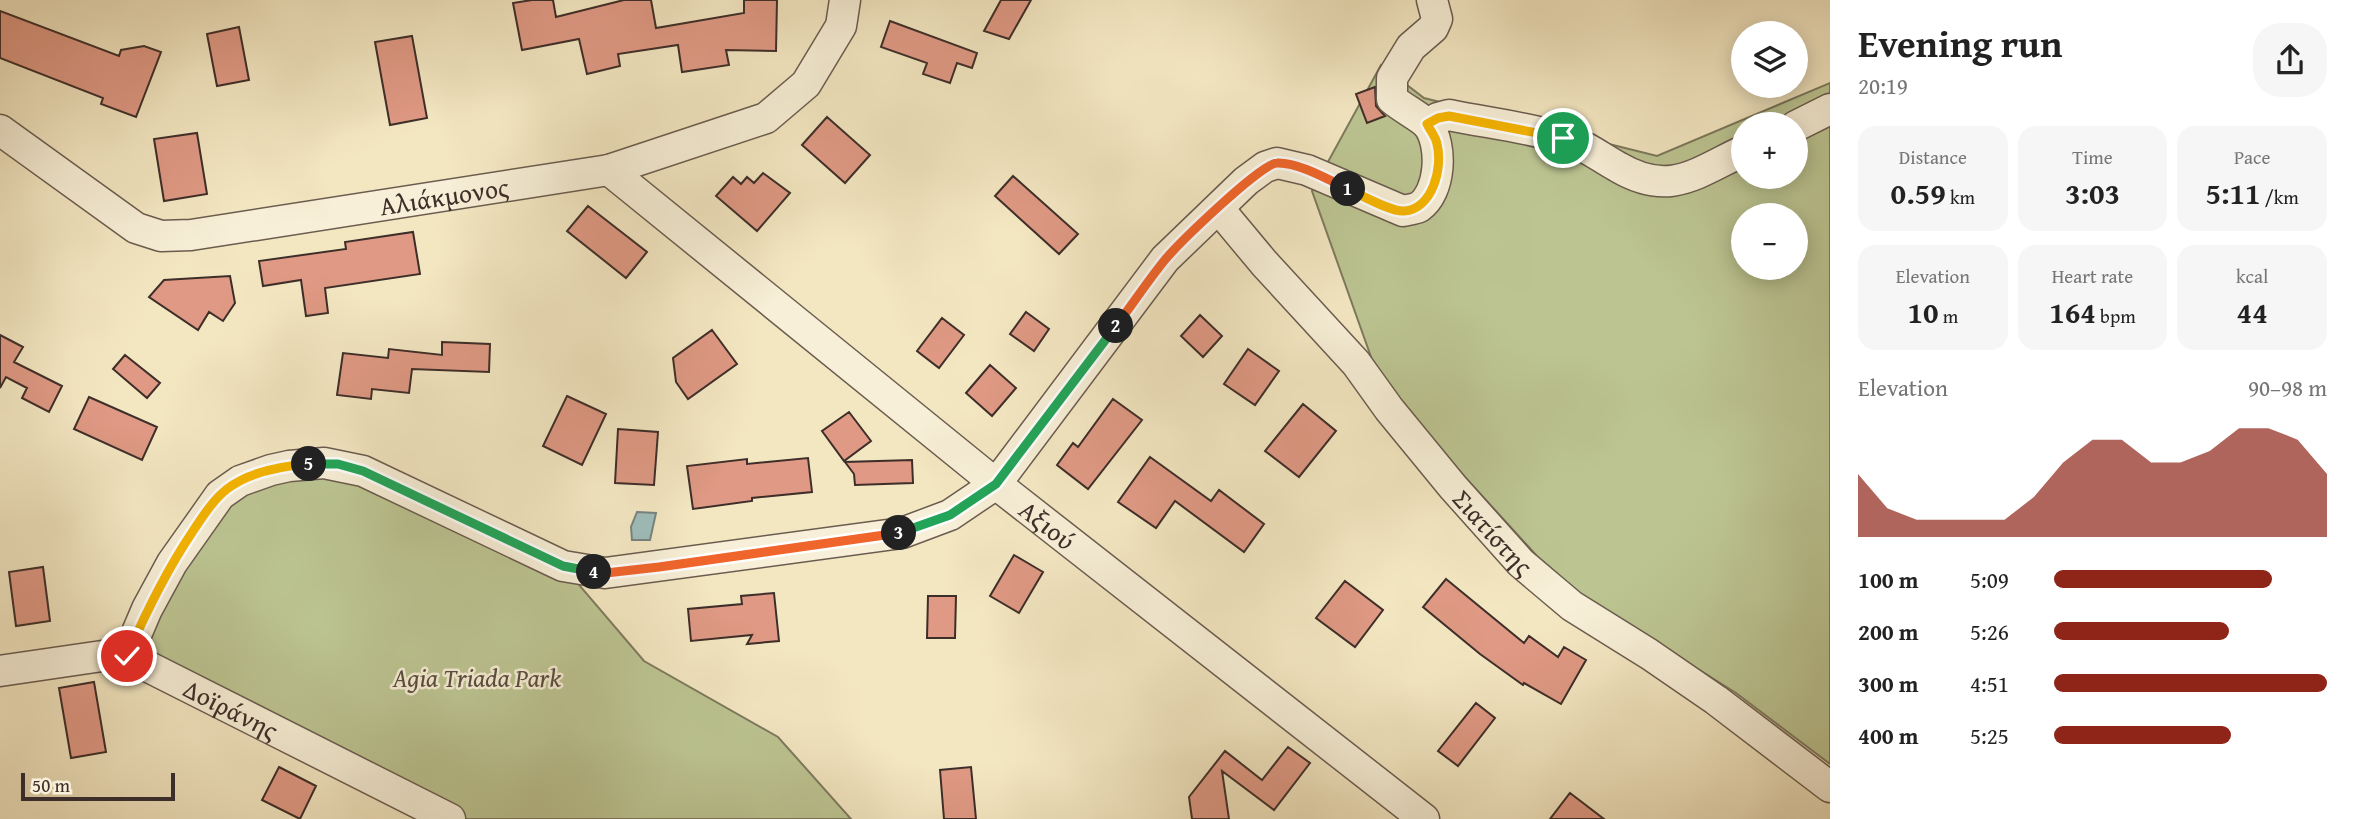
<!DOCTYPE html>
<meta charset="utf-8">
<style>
:root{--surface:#fff;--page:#f6f6f6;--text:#222;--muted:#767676;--accent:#8f2418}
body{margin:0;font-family:"Gentium Book Plus",serif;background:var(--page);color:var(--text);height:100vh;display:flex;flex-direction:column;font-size:26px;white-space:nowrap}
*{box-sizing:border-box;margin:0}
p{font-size:23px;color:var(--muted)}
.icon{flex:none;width:38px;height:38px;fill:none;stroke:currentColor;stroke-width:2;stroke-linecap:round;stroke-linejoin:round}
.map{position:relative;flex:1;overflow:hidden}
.side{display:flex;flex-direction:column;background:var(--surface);width:525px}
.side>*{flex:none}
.tools{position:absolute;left:1731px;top:21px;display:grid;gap:14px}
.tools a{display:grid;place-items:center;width:77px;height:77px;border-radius:50%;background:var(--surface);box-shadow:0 4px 18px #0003;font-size:35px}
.scale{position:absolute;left:21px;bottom:18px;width:154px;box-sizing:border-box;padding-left:7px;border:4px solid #3e2e29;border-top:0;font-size:19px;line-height:24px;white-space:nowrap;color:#3e2e29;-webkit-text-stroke:5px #f7efd7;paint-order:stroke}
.pin{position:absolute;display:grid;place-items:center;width:60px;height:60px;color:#fff;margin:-30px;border:4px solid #fff;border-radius:50%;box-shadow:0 2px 7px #0007}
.km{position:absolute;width:35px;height:35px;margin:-18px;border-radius:50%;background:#222;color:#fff;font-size:19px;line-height:35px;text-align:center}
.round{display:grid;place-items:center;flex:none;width:74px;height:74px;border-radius:28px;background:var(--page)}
.headline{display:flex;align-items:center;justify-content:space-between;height:119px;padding:0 28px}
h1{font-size:38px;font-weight:800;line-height:52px}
.metrics{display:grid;grid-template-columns:repeat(3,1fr);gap:10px;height:119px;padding:7px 28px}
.metrics div{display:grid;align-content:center;border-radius:18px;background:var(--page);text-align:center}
.metrics b{font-size:30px;font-weight:800}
.metrics small{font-size:19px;font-weight:400}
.metrics p{font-size:19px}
.chart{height:196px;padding:14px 28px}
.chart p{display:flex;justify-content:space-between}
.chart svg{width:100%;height:126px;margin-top:7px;fill:var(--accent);opacity:.7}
ul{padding:0 28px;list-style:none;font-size:23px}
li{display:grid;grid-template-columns:112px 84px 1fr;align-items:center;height:52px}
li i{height:18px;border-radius:9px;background:var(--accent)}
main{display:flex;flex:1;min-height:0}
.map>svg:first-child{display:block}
.green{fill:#bcc592;stroke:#7d7a5e;stroke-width:2;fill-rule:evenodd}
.water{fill:#9fbebd;stroke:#788482;stroke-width:2}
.building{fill:#df9984;stroke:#3e2e29;stroke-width:2}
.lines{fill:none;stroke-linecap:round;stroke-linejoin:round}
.minor-casing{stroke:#6b5c4f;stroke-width:33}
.minor{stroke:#f7efd7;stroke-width:30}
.split-1-casing{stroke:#fff;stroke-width:14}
.split-2-casing{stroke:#fff;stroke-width:14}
.split-3-casing{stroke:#fff;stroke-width:14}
.split-4-casing{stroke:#fff;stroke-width:14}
.split-5-casing{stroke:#fff;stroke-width:14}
.split-6-casing{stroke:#fff;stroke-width:14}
.split-1{stroke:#f5b400;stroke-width:9}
.split-2{stroke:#f0652b;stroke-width:9}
.split-3{stroke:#22a559;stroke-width:9}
.split-4{stroke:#f0652b;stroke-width:9}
.split-5{stroke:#22a559;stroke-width:9}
.split-6{stroke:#f5b400;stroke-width:9}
.labels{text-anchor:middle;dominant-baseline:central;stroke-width:5;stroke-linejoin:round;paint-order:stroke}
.street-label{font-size:26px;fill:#3e2e29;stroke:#f7efd7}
.park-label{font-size:26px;font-style:italic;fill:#574c3e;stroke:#f7efd7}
</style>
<main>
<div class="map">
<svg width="1830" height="819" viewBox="0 0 1830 819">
<rect width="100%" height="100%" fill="#f3e7c2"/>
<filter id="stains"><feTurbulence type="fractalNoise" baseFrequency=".00286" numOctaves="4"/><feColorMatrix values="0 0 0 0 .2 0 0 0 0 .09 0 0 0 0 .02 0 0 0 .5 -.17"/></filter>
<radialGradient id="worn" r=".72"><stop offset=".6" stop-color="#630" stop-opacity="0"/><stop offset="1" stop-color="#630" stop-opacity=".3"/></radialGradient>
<!-- green -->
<path class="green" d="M1381 65 1424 98 1657 156 1830 83V764L1736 693 1586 599 1537 556 1381 385 1312 191ZM1743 124H1796V177H1743ZM1743 215H1796V268H1743Z
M306 464 563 566 644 661 778 737 851 819H450L127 656 210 507Z"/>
<!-- water -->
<path class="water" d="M637 512 656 513 650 540H632L631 527Z"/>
<!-- building -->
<path class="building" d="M532 0H553L556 17 624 0H651L656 28 744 13V0H777L776 51 726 50 729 65 682 72 678 45 618 54 620 66 587 74 579 39 522 50 513 3Z
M1001 0H1031L1009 39 984 31Z
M0 11 119 56 121 50 144 46 161 52 136 117 101 104 103 98 0 58Z
M890 21 977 53 972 68 957 63 950 83 923 74 927 63 881 47Z
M239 27 249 80 217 86 207 34Z
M412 36 427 118 390 125 375 42Z
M1375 87 1376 106 1385 116 1367 123 1356 94Z
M827 117 870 155 845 183 802 145Z
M197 133 207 194 164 201 154 139Z
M763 173 790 193 757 231 716 196 733 177 741 184 747 177 754 183Z
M1013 176 1078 234 1059 254 995 196Z
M588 206 647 252 626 278 567 231Z
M413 232 420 274 325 288 328 313 306 316 301 280 263 286 259 261 346 249 345 242Z
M230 276 235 303 223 321 209 312 198 330 149 297 164 280Z
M1026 312 1049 329 1034 351 1010 334Z
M1200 315 1222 336 1203 357 1181 336Z
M942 318 964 335 939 368 917 351Z
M712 330 737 364 688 399 676 382 673 358Z
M0 335 23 347 14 362 62 386 49 412 22 398 27 388 6 377 0 388Z
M442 342 490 344 489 372 412 369 409 393 372 389 371 399 337 395 343 353 388 358 389 349 442 355Z
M1248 349 1279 371 1255 405 1224 384Z
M125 355 160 383 147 398 113 369Z
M990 365 1016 388 992 416 966 393Z
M567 396 606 414 582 465 543 446Z
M89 397 157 427 142 460 74 429Z
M1113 399 1142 420 1088 489 1057 465 1073 443 1078 447Z
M1303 404 1336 431 1299 477 1265 451Z
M849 412 871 441 844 461 822 431Z
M618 429 658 432 654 485 615 483Z
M1150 457 1211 501 1219 490 1264 524 1244 552 1175 501 1156 528 1118 502Z
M808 458 812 492 752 498V501L693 509 687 466 747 459V464Z
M912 460 913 483 855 485 854 474 845 462Z
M1014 555 1043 572 1019 613 990 596Z
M43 567 50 621 16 626 9 572Z
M1446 579 1524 643 1529 636 1558 657 1564 647 1586 660 1561 704 1524 683 1523 685 1480 654 1423 607Z
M1345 581 1383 610 1355 647 1316 618Z
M774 593 779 641 747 644 752 635 691 641 688 609 742 604 741 596Z
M928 596H956L955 638H927Z
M94 682 106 752 71 758 59 688Z
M1476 703 1495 718 1458 766 1438 751Z
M1288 747 1310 763 1274 810 1222 771 1229 819H1192L1189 797 1225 751 1262 780Z
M279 767 316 786 300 819 262 800Z
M971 767 976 819H944L940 770Z
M1570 793 1604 819H1550Z"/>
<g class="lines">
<!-- minor casing -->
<g class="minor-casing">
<g id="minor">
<path d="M1427 124 1438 118 1449 115C1487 123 1528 127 1565 139 1585 145 1600 157 1618 167 1669 197 1695 174 1743 151"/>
<path d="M1796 126 1830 109"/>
<path id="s1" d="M0 130 136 228 161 236 191 235 609 170 766 118 806 84 841 26 845 0"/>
<path id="s2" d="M609 170 996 484 1424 819"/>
<path id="s3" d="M1219 209 1264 263 1356 363 1389 409 1453 487 1521 563 1572 606 1649 654 1716 700 1830 787"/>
<path d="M127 656 147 609 172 563 220 495 240 481 271 470 289 466 324 463 363 471 563 566 605 573 902 533 950 515 996 484 1165 259 1246 181 1265 167 1277 163 1307 170 1403 211C1407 210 1415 209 1419 207 1441 192 1443 145 1428 125 1422 118 1401 107 1392 99V78L1411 47 1433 28 1437 19 1432 0"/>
<path id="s4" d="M0 671 109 655 127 656 450 819"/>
</g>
</g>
<!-- minor -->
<use href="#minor" class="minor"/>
</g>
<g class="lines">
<!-- split-1 casing -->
<g class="split-1-casing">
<path id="split-1" d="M1348 189C1361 195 1391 212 1404 211 1433 209 1443 167 1437 144 1436 137 1430 130 1427 124L1438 118 1449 116 1563 138"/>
</g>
<!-- split-2 casing -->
<g class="split-2-casing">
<path id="split-2" d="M1116 326C1132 305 1147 282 1164 261 1177 245 1261 163 1277 163 1298 162 1329 180 1348 189"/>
</g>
<!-- split-3 casing -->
<g class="split-3-casing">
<path id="split-3" d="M899 533 950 515 996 484 1116 326"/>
</g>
<!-- split-4 casing -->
<g class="split-4-casing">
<path id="split-4" d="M594 572 606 573 659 567 899 533"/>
</g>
<!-- split-5 casing -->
<g class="split-5-casing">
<path id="split-5" d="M309 464H338L363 471 563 566 594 572"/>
</g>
<!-- split-6 casing -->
<g class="split-6-casing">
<path id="split-6" d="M127 656C146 612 166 571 193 531 203 516 213 500 227 489 249 472 282 466 309 464"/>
</g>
<!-- split-1 -->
<use href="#split-1" class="split-1"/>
<!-- split-2 -->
<use href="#split-2" class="split-2"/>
<!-- split-3 -->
<use href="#split-3" class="split-3"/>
<!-- split-4 -->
<use href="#split-4" class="split-4"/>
<!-- split-5 -->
<use href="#split-5" class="split-5"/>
<!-- split-6 -->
<use href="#split-6" class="split-6"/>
</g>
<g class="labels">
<!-- street labels -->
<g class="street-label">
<text stroke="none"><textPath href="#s1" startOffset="480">Αλιάκμονος</textPath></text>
<text stroke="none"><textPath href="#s2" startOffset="564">Αξιού</textPath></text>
<text stroke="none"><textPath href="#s3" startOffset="424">Σιατίστης</textPath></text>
<text stroke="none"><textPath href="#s4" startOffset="245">Δοϊράνης</textPath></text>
</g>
<!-- park labels -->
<g class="park-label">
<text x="477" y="677">Agia Triada Park</text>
</g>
</g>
<rect width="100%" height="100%" filter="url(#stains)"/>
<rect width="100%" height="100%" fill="url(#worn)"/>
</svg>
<div class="tools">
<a><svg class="icon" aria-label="layers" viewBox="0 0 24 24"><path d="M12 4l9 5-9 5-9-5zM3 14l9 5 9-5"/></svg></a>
<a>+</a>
<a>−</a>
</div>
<div class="scale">50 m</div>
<div class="pin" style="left:1563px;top:138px;background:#1e9e55"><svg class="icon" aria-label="arrive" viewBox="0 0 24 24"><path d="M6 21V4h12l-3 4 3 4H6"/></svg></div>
<div class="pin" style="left:127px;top:656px;background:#d93025"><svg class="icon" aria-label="check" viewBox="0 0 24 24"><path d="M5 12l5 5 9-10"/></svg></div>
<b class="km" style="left:1348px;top:189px">1</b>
<b class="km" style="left:1116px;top:326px">2</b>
<b class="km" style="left:899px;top:533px">3</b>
<b class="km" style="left:594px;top:572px">4</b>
<b class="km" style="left:309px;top:464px">5</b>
</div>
<section class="side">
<div class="headline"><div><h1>Evening run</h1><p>20:19</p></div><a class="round"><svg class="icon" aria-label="share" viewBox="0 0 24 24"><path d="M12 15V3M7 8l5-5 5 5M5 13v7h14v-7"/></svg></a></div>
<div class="metrics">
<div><p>Distance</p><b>0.59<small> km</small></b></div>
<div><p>Time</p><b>3:03</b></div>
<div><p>Pace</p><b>5:11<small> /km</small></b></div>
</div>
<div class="metrics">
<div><p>Elevation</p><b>10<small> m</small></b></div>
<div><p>Heart rate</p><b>164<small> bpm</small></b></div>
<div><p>kcal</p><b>44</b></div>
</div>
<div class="chart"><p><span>Elevation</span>90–98 m</p>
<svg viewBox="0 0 160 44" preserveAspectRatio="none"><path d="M0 44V22L10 34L20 38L30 38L40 38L50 38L60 30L70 18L80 10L90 10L100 18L110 18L120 14L130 6L140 6L150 10L160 22V44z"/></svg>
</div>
<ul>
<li><b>100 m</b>5:09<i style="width:80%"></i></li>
<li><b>200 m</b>5:26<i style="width:64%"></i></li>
<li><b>300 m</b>4:51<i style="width:100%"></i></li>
<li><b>400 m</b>5:25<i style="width:65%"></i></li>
</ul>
</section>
</main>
